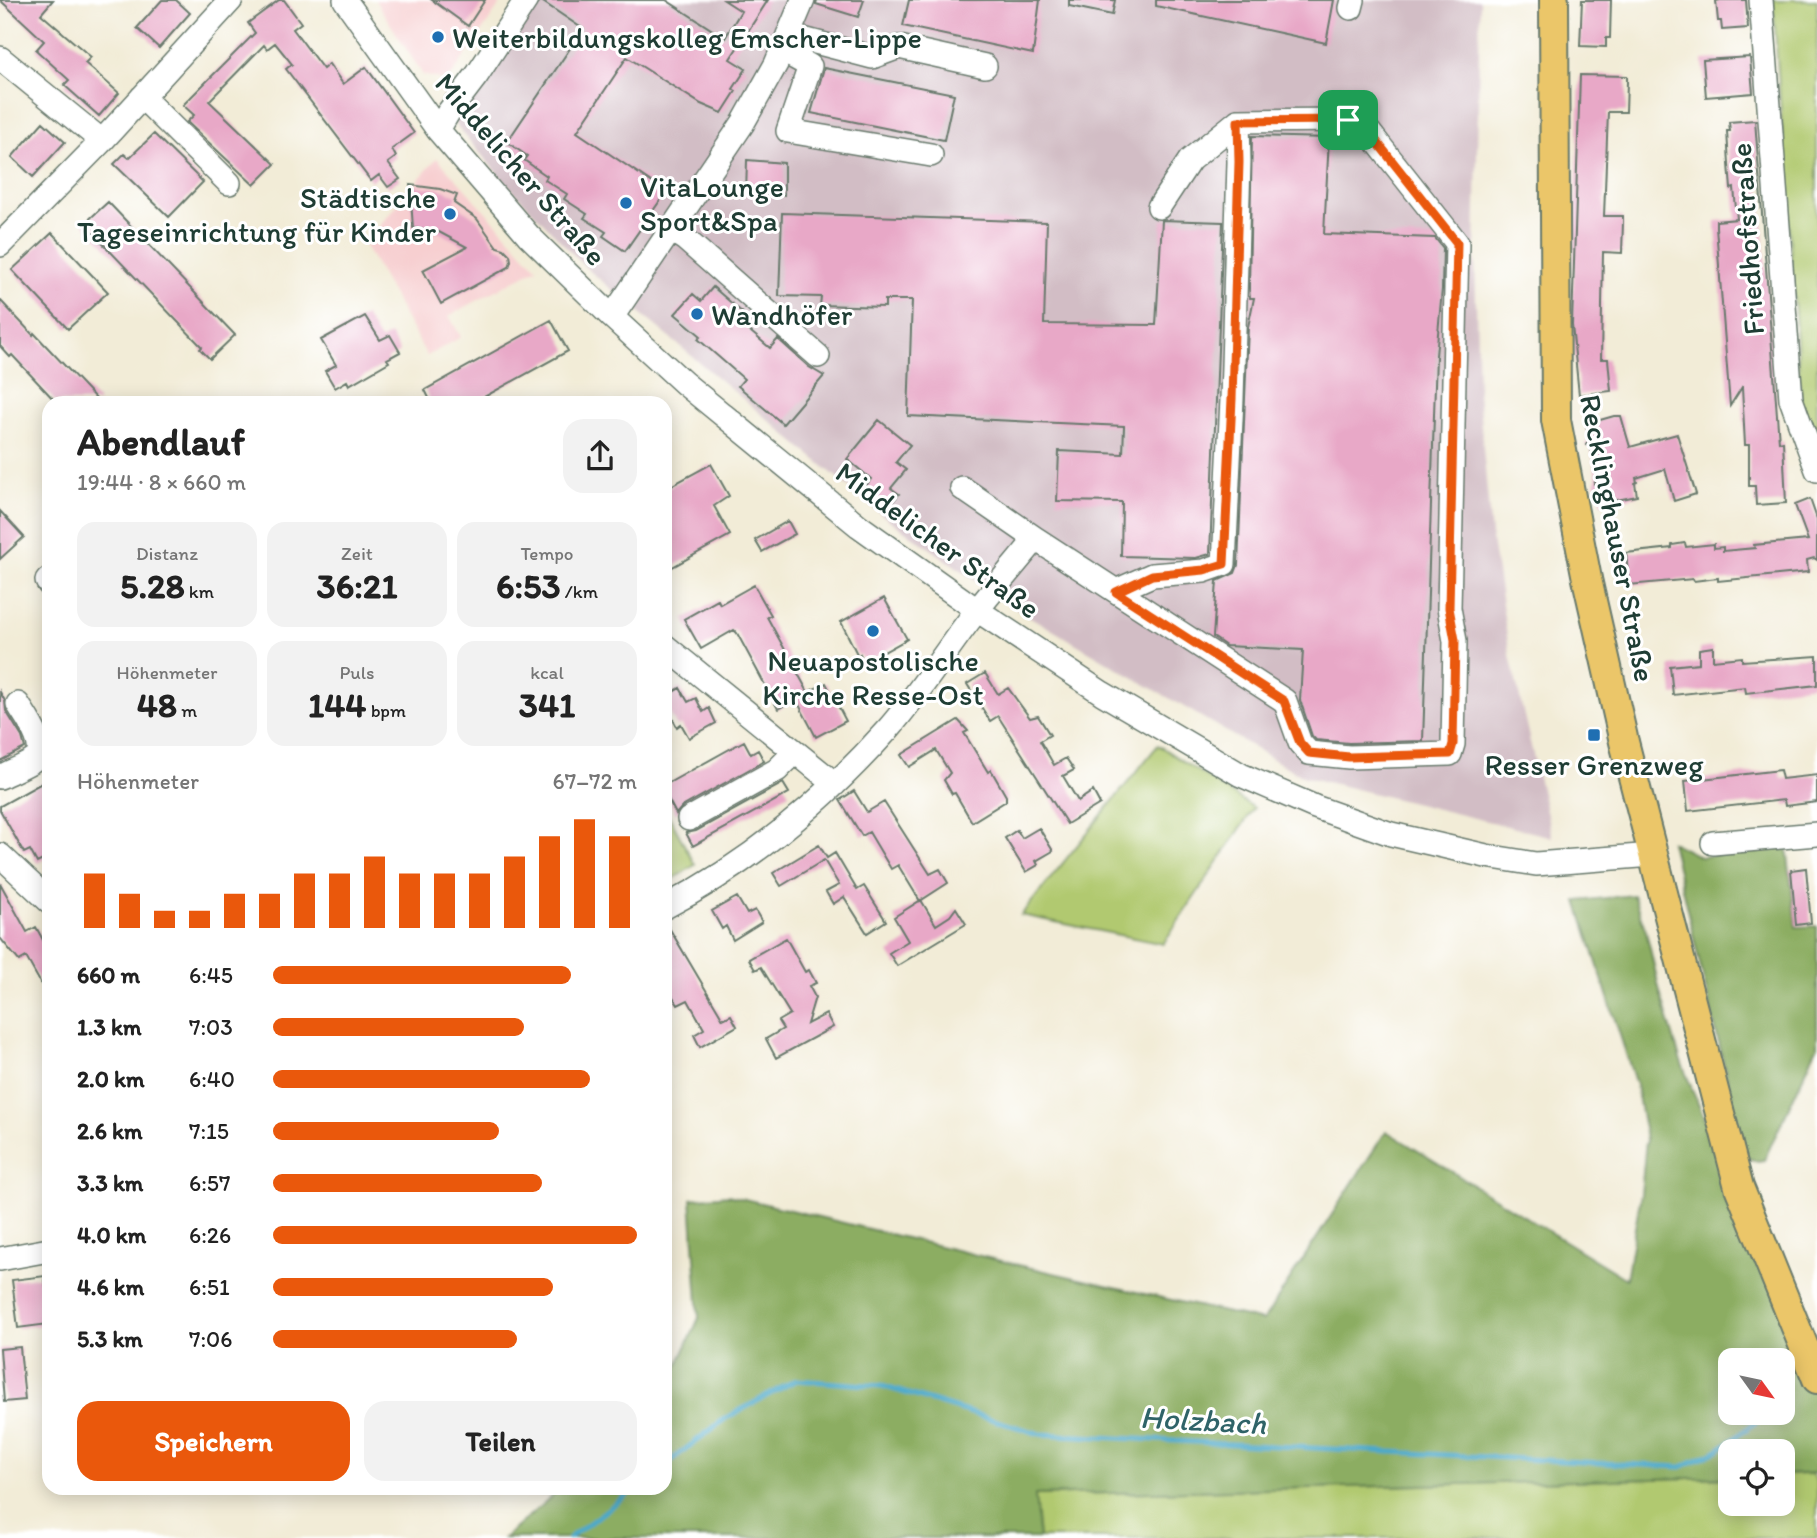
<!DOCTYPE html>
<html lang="de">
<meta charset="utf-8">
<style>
:root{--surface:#fff;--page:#f2f2f2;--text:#222;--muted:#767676;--accent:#ea580c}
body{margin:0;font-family:Itim,sans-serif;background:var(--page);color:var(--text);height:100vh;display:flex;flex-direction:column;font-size:26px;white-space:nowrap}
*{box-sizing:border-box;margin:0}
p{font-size:23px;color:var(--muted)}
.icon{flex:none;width:38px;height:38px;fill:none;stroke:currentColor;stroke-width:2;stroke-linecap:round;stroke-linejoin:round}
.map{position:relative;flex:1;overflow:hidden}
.sheet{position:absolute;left:42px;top:396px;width:630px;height:1099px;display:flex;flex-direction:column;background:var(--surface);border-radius:21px;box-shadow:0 4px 18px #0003}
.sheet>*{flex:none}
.needle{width:46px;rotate:123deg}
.tools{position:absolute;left:1718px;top:1348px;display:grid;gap:14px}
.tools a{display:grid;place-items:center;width:77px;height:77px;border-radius:14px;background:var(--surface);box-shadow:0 4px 18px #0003;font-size:35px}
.pin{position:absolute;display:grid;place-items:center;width:60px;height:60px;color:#fff;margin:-30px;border-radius:14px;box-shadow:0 4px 10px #0006}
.round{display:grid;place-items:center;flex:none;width:74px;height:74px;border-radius:21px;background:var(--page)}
.summary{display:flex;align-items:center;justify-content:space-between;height:119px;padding:0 35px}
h1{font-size:38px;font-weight:700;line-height:52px}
.metrics{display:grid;grid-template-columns:repeat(3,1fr);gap:10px;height:119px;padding:7px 35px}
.metrics div{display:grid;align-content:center;border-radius:18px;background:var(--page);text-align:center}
.metrics b{font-size:35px;font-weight:700}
.metrics small{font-size:19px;font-weight:400}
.metrics p{font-size:19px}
.chart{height:196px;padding:14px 35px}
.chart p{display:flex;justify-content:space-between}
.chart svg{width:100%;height:126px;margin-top:7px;stroke:var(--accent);stroke-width:6}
.button{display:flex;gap:14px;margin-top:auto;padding:14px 35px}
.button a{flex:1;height:80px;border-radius:21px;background:var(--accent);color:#fff;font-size:28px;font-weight:700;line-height:80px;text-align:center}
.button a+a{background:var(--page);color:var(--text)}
ul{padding:0 35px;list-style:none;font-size:23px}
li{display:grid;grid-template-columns:112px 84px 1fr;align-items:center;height:52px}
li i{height:18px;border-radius:9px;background:var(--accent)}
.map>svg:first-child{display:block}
.built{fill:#f7cfd0}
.industrial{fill:#d2bdc5}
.green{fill:#b1c96f;stroke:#688352;stroke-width:2}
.forest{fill:#8cad62;stroke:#56754b;stroke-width:2;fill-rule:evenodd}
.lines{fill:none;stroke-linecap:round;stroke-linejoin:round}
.stream{stroke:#4ca9ca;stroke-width:5}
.building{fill:#e8a8c7}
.minor-casing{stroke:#697a6d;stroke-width:26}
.major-casing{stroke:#697a6d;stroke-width:32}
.minor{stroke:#fff;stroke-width:23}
.major{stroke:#ebc669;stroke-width:28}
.route-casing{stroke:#fff;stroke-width:14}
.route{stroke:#ea580c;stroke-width:9}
.poi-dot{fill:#1f6fb2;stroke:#fff;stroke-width:2.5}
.labels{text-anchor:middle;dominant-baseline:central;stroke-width:6;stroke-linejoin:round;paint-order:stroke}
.poi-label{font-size:30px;fill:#1f3d34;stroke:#fff;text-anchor:start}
.street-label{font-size:30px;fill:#1f3d34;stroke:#fff}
.water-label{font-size:32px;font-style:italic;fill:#2f6368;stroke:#fff}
</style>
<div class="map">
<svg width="1817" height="1538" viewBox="0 0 1817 1538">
<rect width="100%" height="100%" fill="#fff"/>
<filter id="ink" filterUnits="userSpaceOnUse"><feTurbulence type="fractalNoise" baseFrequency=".0143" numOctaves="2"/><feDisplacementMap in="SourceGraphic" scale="14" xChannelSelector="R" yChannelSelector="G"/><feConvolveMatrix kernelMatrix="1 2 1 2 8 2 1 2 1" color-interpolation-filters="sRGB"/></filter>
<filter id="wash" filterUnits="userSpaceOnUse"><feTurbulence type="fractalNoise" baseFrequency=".00686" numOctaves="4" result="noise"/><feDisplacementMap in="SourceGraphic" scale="28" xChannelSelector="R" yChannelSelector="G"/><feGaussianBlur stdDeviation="1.57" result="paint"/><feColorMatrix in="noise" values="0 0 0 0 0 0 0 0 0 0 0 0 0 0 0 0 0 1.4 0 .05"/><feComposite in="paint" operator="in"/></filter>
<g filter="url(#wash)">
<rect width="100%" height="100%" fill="#f2ecd7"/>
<!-- built -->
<path class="built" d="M375 0H503L448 81 423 75Z
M437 158 537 268 449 316 461 337 427 356 364 244Z"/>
<!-- industrial -->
<path class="industrial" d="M532 0H1480L1475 257 1478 393 1491 534 1510 655 1552 837 1302 776 1020 611 882 515 585 267 502 179 452 120Z"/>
<!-- green -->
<path class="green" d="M1773 0H1817V455L1801 400Z
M1158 745 1254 808 1163 944 1021 915Z
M665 809 695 865 665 884Z
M1813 1474 1817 1484V1538H1039L1034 1495 1731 1477V1503H1783V1475Z"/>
<!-- forest -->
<path class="forest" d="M1671 842 1700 857 1787 846 1796 927 1817 926V1047L1764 1160 1756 1161 1748 1158 1744 1150Z
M1633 895 1646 931 1660 992 1680 1059 1817 1398V1473L1783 1475V1451H1731V1477L1035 1495 1039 1538H504L561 1488H665V1393L699 1318 691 1199 728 1195 1001 1261 1263 1321 1386 1131 1626 1279 1641 1194 1646 1140 1636 1085 1577 901ZM1731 1360H1783V1412H1731Z"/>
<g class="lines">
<!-- stream -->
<path class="stream" d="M665 1465 726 1418 796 1380 882 1386 1040 1434 1681 1467 1718 1450 1759 1420
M569 1538 636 1488"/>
</g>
<g id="blocks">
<!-- building -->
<path class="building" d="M0 0H53L41 14 91 57 85 63 119 93 99 116 64 85 69 80 36 50 44 41Z
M162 0H176L190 13 159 48 137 28Z
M279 0H284L301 23 293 29 323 69 329 64 343 84 366 67 414 133 392 149 396 157 388 163 400 179 388 187 379 175 371 181 286 69 292 64 275 43 267 49 264 45 209 101 275 164 254 185 187 122 194 115 183 105 255 33 248 23Z
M432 0H485L468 26Z
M540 0H666L725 38 741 11 724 0H768L730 59 746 69 733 89 736 91 722 113 701 104 627 57 577 132 666 192 625 251 603 236 606 232 584 218 587 214 564 199 567 194 545 180 547 176 524 160 527 156 507 142 583 29Z
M817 0H864L858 17 816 4Z
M909 0H1040L1033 54 903 26Z
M1069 0H1115L1112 15 1069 6Z
M1156 0H1334L1326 43 1156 6Z
M1582 0H1611L1610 38H1606V47L1580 46Z
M1720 0H1746L1748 28 1722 30 1721 21H1718L1716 1Z
M1750 57 1753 93 1706 97 1703 60Z
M824 68 954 94 944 140 811 113Z
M1580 75 1627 76V82L1626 112H1608L1604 216H1623V222L1622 253 1603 252 1601 359H1608L1611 391 1579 395 1572 325Z
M1755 120 1779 442 1783 441 1786 503 1756 505 1755 486H1749V445H1745L1742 387 1730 406 1716 227V221L1737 219 1734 188 1731 189 1729 164 1727 131H1730L1729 122Z
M43 122 65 142 33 177 12 157Z
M154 134 203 182 169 217 114 164 124 154 129 158Z
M1252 136 1329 138 1324 234 1435 238 1443 248 1442 289 1436 356 1423 741 1349 743 1316 740 1312 736 1300 700 1303 650 1226 646 1213 637 1217 581 1235 573 1238 565 1248 327 1254 298H1250L1249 288Z
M747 160 784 163V195L746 194Z
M410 185 440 189 457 195 454 203 477 219 497 247 504 249 510 255 511 261 509 267 441 304 423 270 467 247 439 232 413 228Z
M108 202 235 335 210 359 200 349 202 347 84 224Z
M782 213 1047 222 1044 324 1156 325 1162 220 1223 222 1210 554 1196 558 1121 556 1122 502 1057 501 1059 451 1123 454 1124 426 908 416 912 300H885V307L820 305 821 297 779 296Z
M52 233 108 292 68 329 12 270Z
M713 287 751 320 745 327 770 348 778 339 809 367 824 376 783 424 738 386 744 379 698 339 701 336 675 314 693 294 701 301Z
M0 300 33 335 34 333 99 402H56L12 355 10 357 0 346Z
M365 316 380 340 390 335 400 352 387 359 389 362 349 385 347 381 335 388 325 371 336 365 321 340Z
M551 320 568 351 475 402H431L425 390Z
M1614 416H1621L1630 447 1677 434 1696 494 1674 501 1665 469 1636 478 1637 482 1635 483 1637 496 1602 503 1599 487 1594 484 1597 479 1591 448 1586 445 1589 440 1586 424Z
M879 420 910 445 896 462 906 470 891 488 899 494 886 510 862 491 871 479 847 459Z
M711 464 729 496 714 506 730 535 665 571V489Z
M1810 499 1817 519V560L1814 558 1807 560 1808 572 1718 581V578L1694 581 1693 579 1629 585 1626 553 1672 548V545L1685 543 1686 547 1714 544V548L1723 547V551L1755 548 1754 545 1808 540 1795 505Z
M0 511 24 537 0 559Z
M788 521 795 534 762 552 755 540Z
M754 585 771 615 767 617 808 692 826 683 846 721 816 737 796 699 778 709 737 633 734 630 701 649 684 619 718 600 720 604Z
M884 598 907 639 864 663 860 654 858 656 841 622Z
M1713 647V660L1742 657V661L1817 656V685L1746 693 1745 687 1673 695 1670 666 1699 663V649Z
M985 673 998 694 1008 688 1030 718 1038 716 1050 735 1040 741 1054 765 1066 758 1074 770 1063 776 1078 801 1093 791 1100 804 1067 824 998 716 990 721 967 684Z
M680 688 688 702 696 698 703 712 709 708 716 723 689 738 681 724 677 727 669 712 665 715V697Z
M0 692 5 701 6 711 22 737 25 748 0 761Z
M958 720 968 731 964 733 988 772 991 770 1006 796V801L972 822 955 793 952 794 944 780 950 773 936 750 909 767 901 755Z
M744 741 751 754 758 750 764 761 682 807 676 814 665 793V785Z
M1780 770 1782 779 1817 775V802L1785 806 1784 800 1688 811 1685 781Z
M49 779V857L37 863 30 850 24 853 0 810V806Z
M783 783 789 793 693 846 686 833 696 831Z
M854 791 867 812 884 802 930 874 940 869 948 883 920 901 898 865 891 869 869 832 862 836 840 800Z
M1039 828 1053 851 1036 861 1038 865 1026 872 1005 838 1017 830 1022 838Z
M819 845 827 858 835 853 857 890 864 886 886 921 867 933 844 897 833 904 826 892 839 885 824 860 781 886 773 873Z
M1806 868 1811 923 1796 925 1791 870Z
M0 883 27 932 36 927 49 951V998L26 957 19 961 0 938Z
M737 897 747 914 755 910 762 922 733 940 726 926 722 929 712 911Z
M921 900 936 925 950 916 956 908 966 924 897 966 889 953 908 941 894 917Z
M665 921 723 1019 731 1015 737 1026 700 1047 694 1035 704 1029 688 1000 678 1005 665 984Z
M786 938 805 972 809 970 816 983 809 986 815 997 807 1024 826 1014 833 1027 776 1058 766 1039 783 1029 778 1021 790 1014 761 967 755 970 749 959Z
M45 1276 49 1324 18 1328 12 1280Z
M20 1347 25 1400 4 1402 0 1349Z"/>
</g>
</g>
<g filter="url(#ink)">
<use href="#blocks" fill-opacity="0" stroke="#697a6d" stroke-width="2"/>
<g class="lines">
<!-- minor casing -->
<g class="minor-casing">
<path id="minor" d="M345 0 438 130 529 236 612 317 684 383 859 526 977 610 1102 693 1241 775 1315 807 1391 834 1486 856 1536 864 1653 855
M1761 0 1791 399 1817 470
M1351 8 1353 0
M788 35 872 57 899 47 985 66
M781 50 810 66 788 131 931 155
M0 58 102 141
M142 97 229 183
M438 130 448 113 477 75 526 0
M671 230 685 239 818 356
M0 245 102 141 231 0
M612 317 743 123 776 64 803 0
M962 488 1036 539
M49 579 47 581 49 584
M1116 591 1152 575 1204 571 1224 564 1232 399 1239 162 1238 121
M665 646 835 784
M0 777C11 771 26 766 35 759 49 747 25 716 18 704
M689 819 777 770 794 753
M1713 843 1817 834
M0 855 49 901
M665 907C750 863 825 800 889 728 922 690 947 648 978 609 997 585 1017 562 1036 539L1285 701 1300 743 1309 753 1349 757 1450 754 1453 744 1455 641 1449 608 1457 243 1366 128 1348 120 1238 121 1190 160 1159 207
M0 1259 49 1250"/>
</g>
<!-- major casing -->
<g class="major-casing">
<path id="major" d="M1554 0 1556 420 1587 579 1624 742 1739 1187 1817 1379"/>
</g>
<!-- minor -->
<use href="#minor" class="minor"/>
<!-- major -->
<use href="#major" class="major"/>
</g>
</g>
<g class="lines" filter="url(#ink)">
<!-- route casing -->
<g class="route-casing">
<path id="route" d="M1348 120 1366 128 1457 243 1449 608 1455 640 1453 744 1450 754 1349 757 1309 753 1300 743 1284 701 1116 592 1152 575 1204 570 1224 564 1232 399 1239 162 1238 121Z"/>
</g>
<!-- route -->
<use href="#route" class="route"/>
</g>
<!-- markers -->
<g class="poi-dot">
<circle cx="438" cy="37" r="7"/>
<circle cx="626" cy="203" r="7"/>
<circle cx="450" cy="214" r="7"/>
<circle cx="697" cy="314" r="7"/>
<circle cx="873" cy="631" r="7"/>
<rect x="1587" y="728" width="14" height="14" rx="3.5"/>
</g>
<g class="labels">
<!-- poi labels -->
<g class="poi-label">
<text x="452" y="37">Weiterbildungskolleg Emscher-Lippe</text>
<text x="640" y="186">VitaLounge<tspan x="640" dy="34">Sport&amp;Spa</tspan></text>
<text x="436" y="197" text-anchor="end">Städtische<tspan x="436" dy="34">Tageseinrichtung für Kinder</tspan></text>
<text x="711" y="314">Wandhöfer</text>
<text x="873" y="660" text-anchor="middle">Neuapostolische<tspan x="873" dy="34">Kirche Resse-Ost</tspan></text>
<text x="1594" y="764" text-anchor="middle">Resser Grenzweg</text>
</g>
<!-- street labels -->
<g class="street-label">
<text transform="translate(521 169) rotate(49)">Middelicher Straße</text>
<text transform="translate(1747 239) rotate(-94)">Friedhofstraße</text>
<text transform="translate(1618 538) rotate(79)">Recklinghauser Straße</text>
<text transform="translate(938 540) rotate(36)">Middelicher Straße</text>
</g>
<!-- water labels -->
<g class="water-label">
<text transform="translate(1203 1420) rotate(3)">Holzbach</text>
</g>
</g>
</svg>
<div class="tools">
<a><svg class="needle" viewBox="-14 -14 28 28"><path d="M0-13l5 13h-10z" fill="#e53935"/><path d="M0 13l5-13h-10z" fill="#767676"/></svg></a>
<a><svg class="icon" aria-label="locate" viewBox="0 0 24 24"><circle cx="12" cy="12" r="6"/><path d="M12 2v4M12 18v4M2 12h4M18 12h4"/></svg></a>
</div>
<div class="pin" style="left:1348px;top:120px;background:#1e9e55"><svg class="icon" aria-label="arrive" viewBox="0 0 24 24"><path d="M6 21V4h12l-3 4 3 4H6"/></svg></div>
<section class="sheet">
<div class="summary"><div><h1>Abendlauf</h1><p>19:44 · 8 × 660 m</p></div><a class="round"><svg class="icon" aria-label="share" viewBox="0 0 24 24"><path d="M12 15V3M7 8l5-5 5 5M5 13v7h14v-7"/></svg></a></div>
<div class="metrics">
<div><p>Distanz</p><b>5.28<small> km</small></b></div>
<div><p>Zeit</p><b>36:21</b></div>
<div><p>Tempo</p><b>6:53<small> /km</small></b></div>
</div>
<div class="metrics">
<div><p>Höhenmeter</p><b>48<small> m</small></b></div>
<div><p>Puls</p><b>144<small> bpm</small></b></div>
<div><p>kcal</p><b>341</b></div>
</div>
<div class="chart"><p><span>Höhenmeter</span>67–72 m</p>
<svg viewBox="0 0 160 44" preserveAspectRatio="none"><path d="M5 44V25M15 44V32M25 44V38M35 44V38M45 44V32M55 44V32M65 44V25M75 44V25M85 44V19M95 44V25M105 44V25M115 44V25M125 44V19M135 44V12M145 44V6M155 44V12"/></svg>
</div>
<ul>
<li><b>660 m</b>6:45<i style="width:82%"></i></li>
<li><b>1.3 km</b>7:03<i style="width:69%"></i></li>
<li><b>2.0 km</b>6:40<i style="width:87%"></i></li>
<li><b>2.6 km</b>7:15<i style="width:62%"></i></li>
<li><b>3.3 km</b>6:57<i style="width:74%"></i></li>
<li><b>4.0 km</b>6:26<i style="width:100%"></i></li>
<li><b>4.6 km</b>6:51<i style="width:77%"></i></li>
<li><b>5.3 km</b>7:06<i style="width:67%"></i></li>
</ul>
<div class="button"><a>Speichern</a><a>Teilen</a></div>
</section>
</div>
